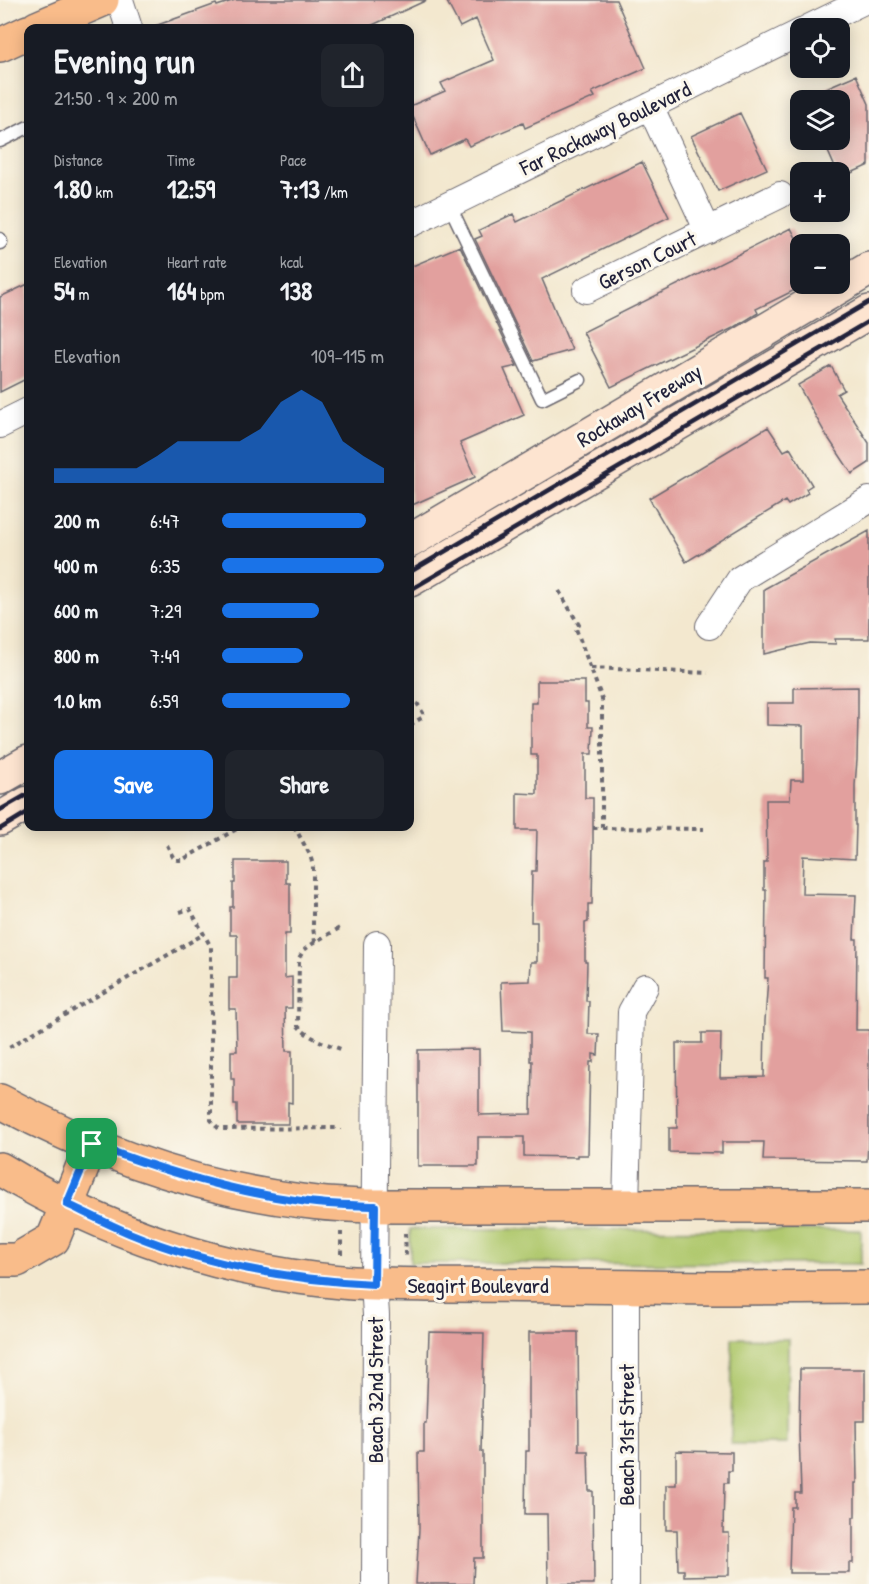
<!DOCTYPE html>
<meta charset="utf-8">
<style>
:root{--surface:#171b24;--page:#20242c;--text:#f1f3f6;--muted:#9ea1a6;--accent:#1a73e8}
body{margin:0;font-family:"Patrick Hand",sans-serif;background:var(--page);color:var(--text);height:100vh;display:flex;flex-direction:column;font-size:22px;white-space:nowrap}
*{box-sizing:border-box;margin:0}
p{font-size:20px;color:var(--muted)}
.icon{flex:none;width:33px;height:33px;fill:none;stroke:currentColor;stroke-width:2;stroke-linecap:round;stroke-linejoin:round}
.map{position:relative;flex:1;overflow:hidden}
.panel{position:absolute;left:24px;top:24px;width:390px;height:807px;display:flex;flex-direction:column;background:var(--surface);border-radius:12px;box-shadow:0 3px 15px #0003}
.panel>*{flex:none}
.buttons{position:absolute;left:790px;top:18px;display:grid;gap:12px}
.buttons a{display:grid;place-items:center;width:60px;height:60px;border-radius:12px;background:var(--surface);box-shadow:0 3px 15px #0003;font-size:30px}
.pin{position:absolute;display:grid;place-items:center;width:51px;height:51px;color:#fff;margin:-26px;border-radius:12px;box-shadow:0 3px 9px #0006}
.round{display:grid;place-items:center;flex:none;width:63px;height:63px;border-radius:12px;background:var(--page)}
.head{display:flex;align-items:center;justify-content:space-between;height:102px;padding:0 30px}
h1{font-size:33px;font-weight:700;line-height:45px}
.stats{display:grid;grid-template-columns:repeat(3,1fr);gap:9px;height:102px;padding:6px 30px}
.stats div{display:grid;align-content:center}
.stats b{font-size:26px;font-weight:700}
.stats small{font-size:16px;font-weight:400}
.stats p{font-size:16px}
.chart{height:168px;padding:12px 30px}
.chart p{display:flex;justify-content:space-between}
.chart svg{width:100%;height:108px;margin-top:6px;fill:var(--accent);opacity:.7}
.action{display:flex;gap:12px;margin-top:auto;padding:12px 30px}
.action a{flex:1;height:69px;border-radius:12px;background:var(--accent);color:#fff;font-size:24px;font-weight:700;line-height:69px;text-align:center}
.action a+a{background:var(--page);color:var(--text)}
ul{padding:0 30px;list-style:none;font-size:20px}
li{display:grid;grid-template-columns:96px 72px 1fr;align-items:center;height:45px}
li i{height:15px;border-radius:8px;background:var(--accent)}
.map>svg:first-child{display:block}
.green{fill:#b1c96f;stroke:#6a7655;stroke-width:1.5}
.building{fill:#e2a09e}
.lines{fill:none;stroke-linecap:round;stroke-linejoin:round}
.lane-casing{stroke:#6b676f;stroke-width:15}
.street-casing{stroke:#6b676f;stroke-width:28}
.secondary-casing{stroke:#6b676f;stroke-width:36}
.primary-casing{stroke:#6b676f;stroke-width:36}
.path{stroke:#6b676f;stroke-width:4;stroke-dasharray:4.5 4.5;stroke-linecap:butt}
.lane{stroke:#fff;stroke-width:12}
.street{stroke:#fff;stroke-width:26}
.secondary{stroke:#fde4d0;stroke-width:33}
.primary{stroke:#f9bc8a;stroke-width:33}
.rail{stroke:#22223b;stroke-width:4.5}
.route-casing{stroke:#fff;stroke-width:12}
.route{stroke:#1a73e8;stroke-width:8}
.labels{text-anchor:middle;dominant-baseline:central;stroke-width:6;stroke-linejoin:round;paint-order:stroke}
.street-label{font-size:22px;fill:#22223b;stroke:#fbf7ec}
</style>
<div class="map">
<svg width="869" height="1584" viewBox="0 0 869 1584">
<rect width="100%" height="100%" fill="#fbf7ec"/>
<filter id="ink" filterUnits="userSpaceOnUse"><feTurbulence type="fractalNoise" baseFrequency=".0167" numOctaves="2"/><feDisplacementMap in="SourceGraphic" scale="12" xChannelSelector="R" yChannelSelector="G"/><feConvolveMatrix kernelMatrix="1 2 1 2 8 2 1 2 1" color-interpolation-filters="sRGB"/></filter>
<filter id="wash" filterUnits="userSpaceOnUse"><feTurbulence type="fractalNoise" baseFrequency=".008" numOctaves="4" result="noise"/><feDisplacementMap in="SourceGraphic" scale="24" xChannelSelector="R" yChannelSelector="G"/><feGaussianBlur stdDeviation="1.35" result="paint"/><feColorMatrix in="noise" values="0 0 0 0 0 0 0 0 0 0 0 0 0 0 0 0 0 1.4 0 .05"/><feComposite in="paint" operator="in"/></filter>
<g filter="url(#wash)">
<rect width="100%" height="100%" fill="#f3e8cf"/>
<!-- green -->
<path class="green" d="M410 1229 861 1230V1264L410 1263Z
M732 1338 788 1339 787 1444H731Z"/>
<g id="blocks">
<!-- building -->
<path class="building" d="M235 0H427L366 28H156L155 26 216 4 217 6Z
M446 0H616L646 68 592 92 595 97 525 128 523 123 469 146 465 139 430 155 410 110V106L445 91 441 83 494 60 476 19 460 27Z
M856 75 869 104V165L840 178V172H837L823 140H840V100H798Z
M740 113 767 169 718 191 691 136Z
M642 162 669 217 542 279 572 350 533 361 475 239 482 236 479 230 513 214 517 222Z
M791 228 801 248V287L756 309 758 313 735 327 611 387 583 332Z
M460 246 517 366 504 369 524 415 460 443 475 477 410 506V267Z
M28 284V378L0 392V297Z
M831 366 844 390 837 394 869 443V463L852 474 825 433 798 385Z
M768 427 784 451 790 448 812 485 806 489 808 493 788 505 785 501 686 562 649 498Z
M869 531V639H835L836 644 810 643 764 654V589Z
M537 681H585V703H588V727H593L592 754H585V798H593V843L592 904H588V922L585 923V962H587L586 1001H589L588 1034H599L598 1055 593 1054V1062H590L588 1155H577V1157L524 1156V1137H478V1166H418V1050L479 1049V1115L531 1114 532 1061H530V1032L503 1031 501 982 530 981 531 962H537V922H531L532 871H536L537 830H517V793L537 794V755H531V703H537Z
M858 687V714L857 760 855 785V825H856L855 859 803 856 802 894 856 895 854 939H857L856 1030H869V1143H868L867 1161 763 1160 764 1142H722V1153L669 1152V1128H677L676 1043H702V1033H721L720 1078 764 1077 765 1021 768 978H765L766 890H764V862H767L766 800H790L791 780H803V726L767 725V703H794V688Z
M235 861H286V883H290V934H285V978L292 977V1008H285L286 1051H292V1103L288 1102V1124H237V1104H234V1079H231V1051H237L236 1009H229V978H237V935H230V907H233V883H235Z
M429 1332 484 1333 481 1452H483V1558H474L473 1584H416L419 1529 418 1452H424V1423H426Z
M529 1332H578L579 1451H588L589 1491H593L594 1584H548L547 1514H525L526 1451H529Z
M800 1369H865V1421H856L857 1483H855V1517H853V1563H849V1573H789L791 1507H795V1493H801L799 1431Z
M676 1451 732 1452V1471H728V1483H724L723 1533H729V1575L684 1576V1570H678L677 1530H666V1485H676Z"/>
</g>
</g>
<g filter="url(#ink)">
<use href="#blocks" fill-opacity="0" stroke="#6b676f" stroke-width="1.5"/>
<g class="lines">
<!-- lane casing -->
<g class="lane-casing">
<path id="lane" d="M0 141 28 127
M449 204 542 399 580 380
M0 239 1 242 0 243"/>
</g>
<!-- street casing -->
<g class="street-casing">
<path id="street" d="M120 0 129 28
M808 28 866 0
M650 106 708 231
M410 224 801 32
M586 290 780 195
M0 425 28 411
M709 626 740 579 869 500
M626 1206 631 1012 645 987
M375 1584 376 1315 374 1284 377 944
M626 1584V1286"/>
</g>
<!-- secondary casing -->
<g class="secondary-casing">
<path id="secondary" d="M410 541 869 269
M410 580 869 312
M0 778 28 762
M0 819 28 803"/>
</g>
<!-- primary casing -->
<g class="primary-casing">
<path id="primary" d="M37 28 102 0
M0 45 28 32
M0 1101C93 1151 197 1188 302 1201 336 1206 370 1206 403 1206H869
M0 1169C104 1232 221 1272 342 1282 372 1285 403 1284 433 1285 475 1285 518 1285 560 1286 616 1286 672 1288 728 1288 775 1288 822 1287 869 1287
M0 1260H17L53 1239 92 1144"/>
</g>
<!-- path -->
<path class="path" d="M559 591 579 625 576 629 602 699V828
M591 668 708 673
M410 725 423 717V713L417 703
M294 826 310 855 313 865V927L315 942 343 926
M593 828 704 829
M167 845 173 857 177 860H182L242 826
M180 912 190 909 211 947V1120L219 1129 341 1128
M315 942 304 950 299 958 298 1026C309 1039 328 1044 343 1050
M9 1047 204 934
M405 1233 406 1256
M341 1254V1232"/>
<!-- lane -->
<use href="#lane" class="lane"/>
<!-- street -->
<use href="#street" class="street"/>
<!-- secondary -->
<use href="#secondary" class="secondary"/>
<!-- primary -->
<use href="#primary" class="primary"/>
<!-- rail -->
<path class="rail" d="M410 572 869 302
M410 590 869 321
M0 810 28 794
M0 829 28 812"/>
</g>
</g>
<g class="lines" filter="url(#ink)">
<!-- route casing -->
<g class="route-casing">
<path id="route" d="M92 1144C160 1170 229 1191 301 1201 325 1205 350 1205 375 1206L374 1284C292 1280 206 1265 129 1233 108 1224 88 1214 67 1204Z"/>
</g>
<!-- route -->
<use href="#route" class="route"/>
</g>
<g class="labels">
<!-- street labels -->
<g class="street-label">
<text transform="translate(605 128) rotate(-26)">Far Rockaway Boulevard</text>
<text transform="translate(647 260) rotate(-26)">Gerson Court</text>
<text transform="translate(639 405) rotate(-31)">Rockaway Freeway</text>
<text x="478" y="1285">Seagirt Boulevard</text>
<text transform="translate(375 1390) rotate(-90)">Beach 32nd Street</text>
<text transform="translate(626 1435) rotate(-90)">Beach 31st Street</text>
</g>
</g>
</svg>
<div class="buttons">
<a><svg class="icon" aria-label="locate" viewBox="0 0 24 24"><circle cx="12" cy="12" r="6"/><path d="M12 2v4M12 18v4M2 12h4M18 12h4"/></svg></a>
<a><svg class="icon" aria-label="layers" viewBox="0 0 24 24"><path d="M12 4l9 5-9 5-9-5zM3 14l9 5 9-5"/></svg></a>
<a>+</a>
<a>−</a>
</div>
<div class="pin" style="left:92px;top:1144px;background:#1e9e55"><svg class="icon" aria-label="arrive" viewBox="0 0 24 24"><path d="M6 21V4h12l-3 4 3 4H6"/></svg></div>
<section class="panel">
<div class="head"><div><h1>Evening run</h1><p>21:50 · 9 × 200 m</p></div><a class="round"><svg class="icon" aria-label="share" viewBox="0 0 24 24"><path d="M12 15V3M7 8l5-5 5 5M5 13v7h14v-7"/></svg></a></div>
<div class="stats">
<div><p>Distance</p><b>1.80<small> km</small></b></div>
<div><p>Time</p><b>12:59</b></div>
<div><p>Pace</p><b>7:13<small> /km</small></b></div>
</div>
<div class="stats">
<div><p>Elevation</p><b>54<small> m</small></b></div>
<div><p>Heart rate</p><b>164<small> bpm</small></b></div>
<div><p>kcal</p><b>138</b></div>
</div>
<div class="chart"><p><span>Elevation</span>109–115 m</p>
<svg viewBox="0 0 160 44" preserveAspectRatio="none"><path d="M0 44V38L10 38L20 38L30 38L40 38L50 33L60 27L70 27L80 27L90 27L100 22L110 11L120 6L130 11L140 27L150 33L160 38V44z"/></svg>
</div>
<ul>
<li><b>200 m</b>6:47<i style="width:89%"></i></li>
<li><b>400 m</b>6:35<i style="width:100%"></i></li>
<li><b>600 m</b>7:29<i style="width:60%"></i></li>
<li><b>800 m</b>7:49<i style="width:50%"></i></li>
<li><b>1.0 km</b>6:59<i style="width:79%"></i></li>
</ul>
<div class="action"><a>Save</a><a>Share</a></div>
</section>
</div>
